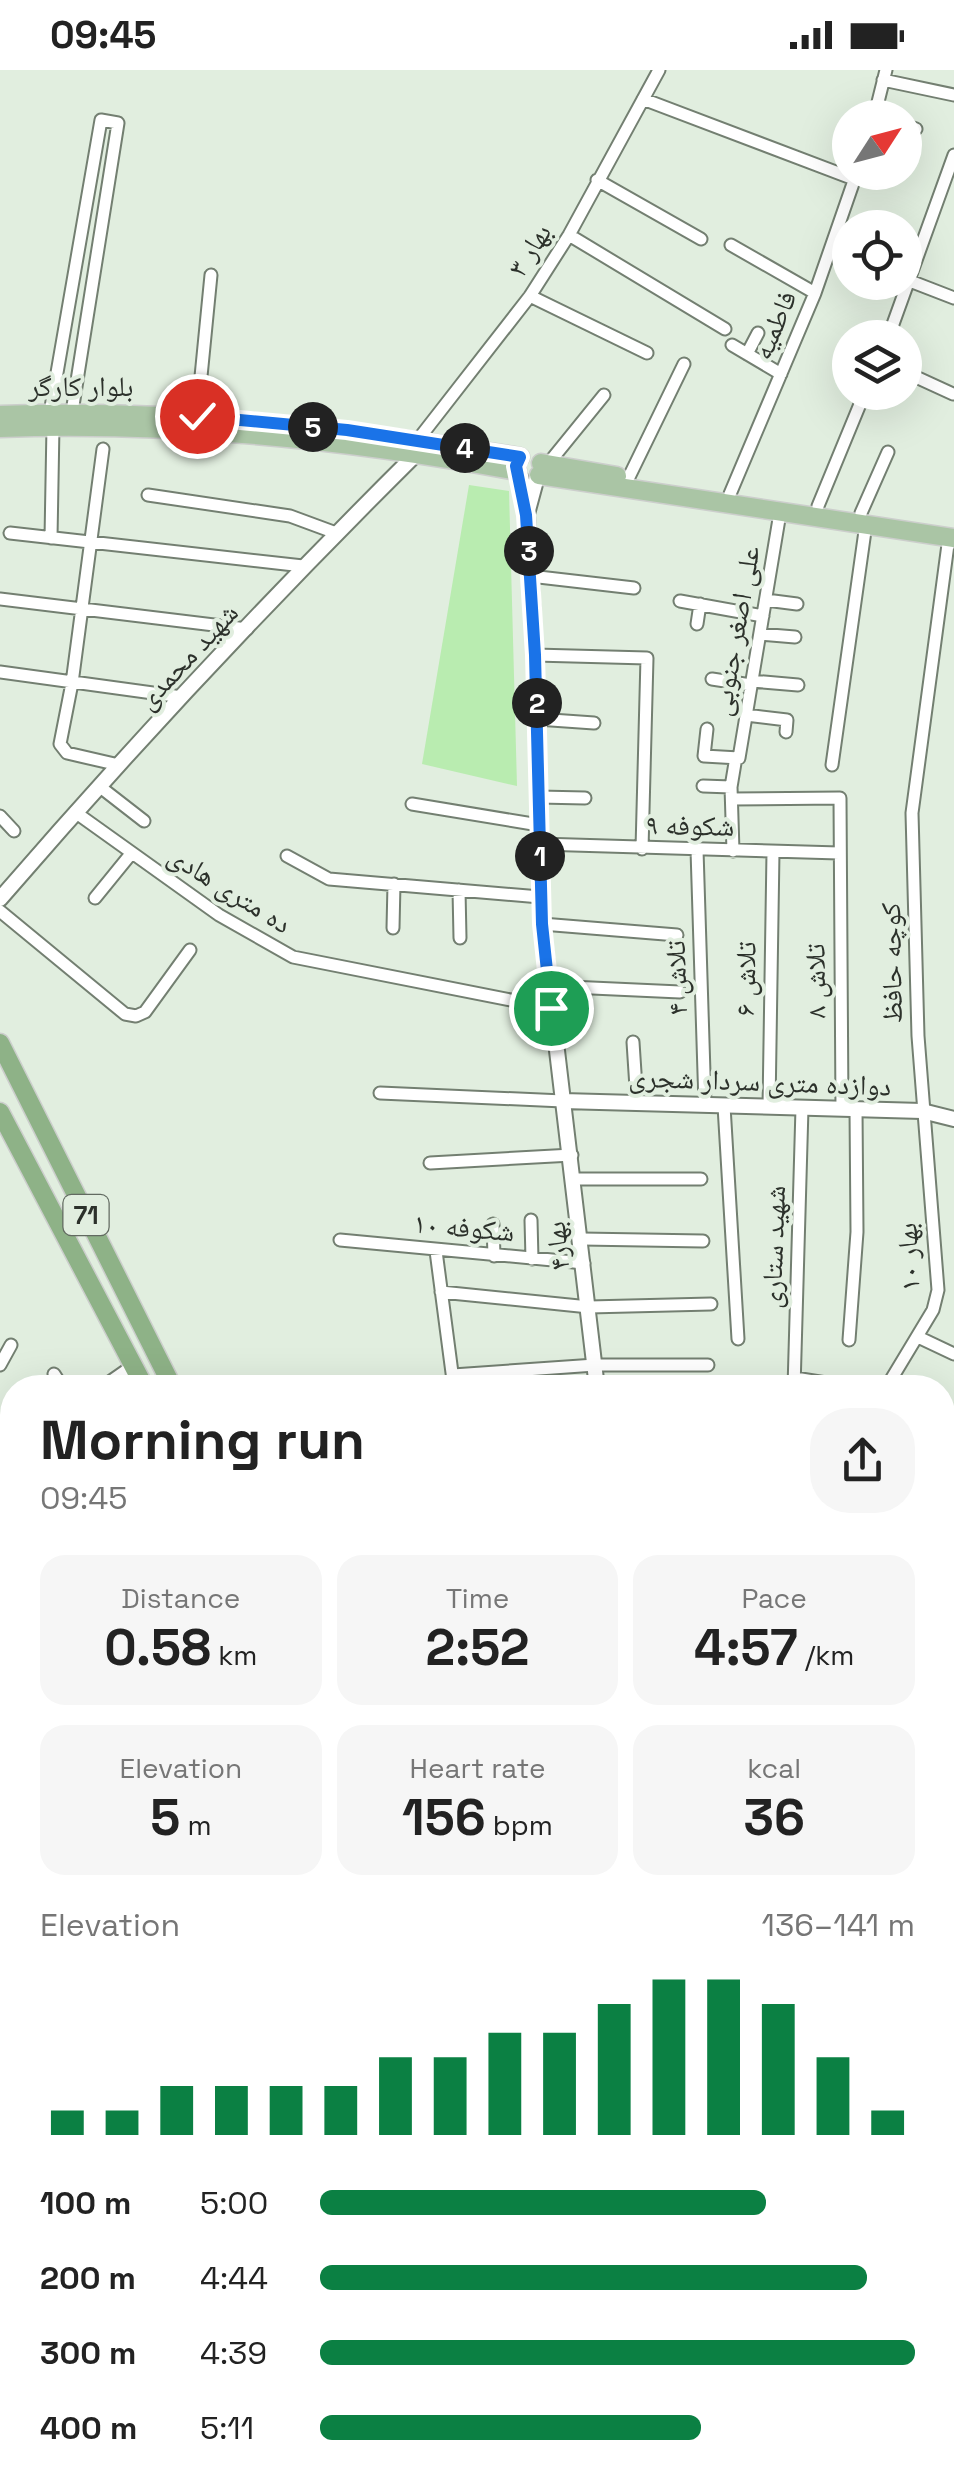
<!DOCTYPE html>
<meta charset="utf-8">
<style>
:root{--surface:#fff;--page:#f6f6f6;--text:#222;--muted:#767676;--accent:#0b8043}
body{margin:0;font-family:"Space Grotesk","Noto Naskh Arabic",sans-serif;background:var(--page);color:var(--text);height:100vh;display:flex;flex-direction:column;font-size:38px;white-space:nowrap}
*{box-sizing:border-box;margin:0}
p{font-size:32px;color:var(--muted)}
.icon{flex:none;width:55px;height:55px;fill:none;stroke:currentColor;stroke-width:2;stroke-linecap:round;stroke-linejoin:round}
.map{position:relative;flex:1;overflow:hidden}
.drawer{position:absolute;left:0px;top:1305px;width:955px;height:1112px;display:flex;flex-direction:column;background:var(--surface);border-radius:40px 40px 0 0;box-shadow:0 10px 40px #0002}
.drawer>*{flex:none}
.needle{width:65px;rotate:54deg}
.tools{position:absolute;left:832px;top:30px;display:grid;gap:20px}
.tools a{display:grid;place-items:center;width:90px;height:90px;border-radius:50%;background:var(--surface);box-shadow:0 10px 40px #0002;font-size:50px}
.pin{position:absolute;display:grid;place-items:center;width:85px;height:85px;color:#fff;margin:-42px;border:5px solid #fff;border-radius:50%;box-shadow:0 2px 10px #0007}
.km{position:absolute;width:50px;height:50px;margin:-25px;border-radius:50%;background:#222;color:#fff;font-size:28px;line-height:50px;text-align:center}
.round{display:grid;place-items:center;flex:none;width:105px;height:105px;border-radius:40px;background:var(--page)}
.head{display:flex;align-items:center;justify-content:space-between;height:170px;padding:0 40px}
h1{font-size:55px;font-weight:600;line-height:75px}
.metrics{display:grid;grid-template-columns:repeat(3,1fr);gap:15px;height:170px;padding:10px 40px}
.metrics div{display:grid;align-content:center;border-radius:25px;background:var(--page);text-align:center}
.metrics b{font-size:50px;font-weight:600}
.metrics small{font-size:28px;font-weight:400}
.metrics p{font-size:28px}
.chart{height:280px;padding:20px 40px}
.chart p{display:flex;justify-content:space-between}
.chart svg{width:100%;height:180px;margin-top:10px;stroke:var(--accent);stroke-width:6}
ul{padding:0 40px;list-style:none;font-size:32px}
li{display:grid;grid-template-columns:160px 120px 1fr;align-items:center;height:75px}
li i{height:25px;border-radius:12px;background:var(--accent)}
.status{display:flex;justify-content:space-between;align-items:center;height:70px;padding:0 50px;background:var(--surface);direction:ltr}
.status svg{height:28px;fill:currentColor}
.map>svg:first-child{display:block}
.green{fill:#b9ecb0}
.forest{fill:#98cc8f}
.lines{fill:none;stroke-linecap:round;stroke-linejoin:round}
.minor-casing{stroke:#737f71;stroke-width:15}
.tertiary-casing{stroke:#737f71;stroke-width:18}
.secondary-casing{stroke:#737f71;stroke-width:19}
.primary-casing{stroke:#cccecc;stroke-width:21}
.trunk-casing{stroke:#cccecc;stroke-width:21}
.minor{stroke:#fff;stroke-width:11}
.tertiary{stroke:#fff;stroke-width:14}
.secondary{stroke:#d4e2d2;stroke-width:15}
.primary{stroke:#aac5a5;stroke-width:18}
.trunk{stroke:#8eb287;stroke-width:18}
.route-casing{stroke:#fff;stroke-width:20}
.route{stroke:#1a73e8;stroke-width:12}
.labels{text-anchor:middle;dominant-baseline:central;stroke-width:8;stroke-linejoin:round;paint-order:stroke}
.shield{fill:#e1eedf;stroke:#626a61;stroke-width:2.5}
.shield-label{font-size:25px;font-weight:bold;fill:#2c312b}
.street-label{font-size:28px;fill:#2c312b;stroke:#e1eedf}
</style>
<div class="status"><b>09:45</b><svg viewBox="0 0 49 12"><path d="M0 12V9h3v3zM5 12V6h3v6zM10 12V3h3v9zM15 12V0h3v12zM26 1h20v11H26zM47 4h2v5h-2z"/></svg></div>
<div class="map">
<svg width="954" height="2416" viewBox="0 0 954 2416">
<rect width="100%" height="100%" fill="#e1eedf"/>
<!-- green -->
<path class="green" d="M469 415 509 421 517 716 422 694Z"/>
<!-- forest -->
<path class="forest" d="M942 2121 954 2126V2311L943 2338Z
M772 2405H809L823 2413 833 2412 839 2405H888L894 2416H777Z"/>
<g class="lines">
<!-- minor casing -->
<g class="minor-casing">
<path id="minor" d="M883 10 954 25
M643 29 854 109
M874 48 886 0
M905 55 916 59
M597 110 701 169
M569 165 725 259
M731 175 815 223
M910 211 954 228
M530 226 647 283
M888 268 954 85
M732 275 781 304
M747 284 758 263
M905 302 953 324
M50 343 101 50 118 53 72 342
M197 347 211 205
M417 371 530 226 569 165 659 0
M103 379 72 613 60 674 67 683 119 695
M548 394 604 325
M629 407 684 294
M730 424 815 223 857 102
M148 425 290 446 336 463
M818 436 865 322
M861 443 888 382
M10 463 303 496
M51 468 53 356
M530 506 634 518
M0 529 247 559
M766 530 797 534
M680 531 763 546
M697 554 700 534
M760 564 795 567
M535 585 647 588 642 779
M0 602 182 627
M712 609 751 615
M752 611 798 615
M746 645 787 650 786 662
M537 649 594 653
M707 659 704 686 739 688 780 443
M832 695 866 454
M99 716 144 751
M703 716 731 717
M539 727 585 728
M732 729 840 728 842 1039
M412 734 539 755
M75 742 219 845 293 887 551 938
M0 746 14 761
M540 774 839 783
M697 780 705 1035
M733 781 731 717 735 693
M287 786 329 809 540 827
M459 820 460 868
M95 828 130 785
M0 841 125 944 136 946 145 942 190 880
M542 854 677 865
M393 858 394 814
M548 916 680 922
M633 972 637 1033
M380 1023 563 1031
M724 1036 738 1269
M769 1037 773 782
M430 1093 572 1085
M575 1109H701
M531 1150 532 1189
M493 1154 494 1186
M582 1169 703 1171
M340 1170 584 1193
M436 1181 454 1318
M441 1222 589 1237 711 1234
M918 1267 954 1284
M849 1270 857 1162 856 1039
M0 1295 11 1275
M54 1304 63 1318
M453 1305 595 1295H708
M795 1308 826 1313
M740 1314 759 1318
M101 1318 134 1295
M794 1318 802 1038
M886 1318 933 1240 938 1220 918 966 912 743 949 467
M942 1380 954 1367
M0 1442 12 1415
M0 1578 12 1581
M0 1622 12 1621
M0 1716 12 1707
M0 1774 12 1772
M0 1853 12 1852
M7 1895 12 2016
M0 2128 12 2126
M0 2205 12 2204
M0 2277 12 2276
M0 2362 12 2361
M87 2416V2405
M127 2416 128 2405"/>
</g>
<!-- tertiary casing -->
<g class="tertiary-casing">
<path id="tertiary" d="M519 405 527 445 535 585 542 854 597 1318
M527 444 537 407
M0 829C133 675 272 527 416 384
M563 1031 922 1041 954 1049
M0 1473 12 1475
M446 2405 513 2412 541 2405
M190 2416 421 2409"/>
</g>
<!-- secondary casing -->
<g class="secondary-casing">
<path id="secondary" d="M942 2379 954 2350
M897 2405 901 2416
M928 2416 932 2405"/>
</g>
<!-- primary casing -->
<g class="primary-casing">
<path id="primary" d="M0 345C176 338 347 359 520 387
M0 358C174 352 346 369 517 401
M541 393 617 406
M539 405 954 468"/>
</g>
<!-- trunk casing -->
<g class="trunk-casing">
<path id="trunk" d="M0 973 173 1318
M0 1042 145 1318
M559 2405 560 2416
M694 2405 704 2416
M752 2405 764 2416"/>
</g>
<!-- minor -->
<use href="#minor" class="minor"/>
<!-- tertiary -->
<use href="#tertiary" class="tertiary"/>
<!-- secondary -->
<use href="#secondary" class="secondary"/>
<!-- primary -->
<use href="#primary" class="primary"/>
<!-- trunk -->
<use href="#trunk" class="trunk"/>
</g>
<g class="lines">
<!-- route casing -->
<g class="route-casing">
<path id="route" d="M197 346 347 360 520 387 516 396 526 445 535 585 542 854 551 938"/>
</g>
<!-- route -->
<use href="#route" class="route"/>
</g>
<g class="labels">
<!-- shield labels -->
<rect class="shield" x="63.5" y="1125" width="45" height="40" rx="8"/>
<g class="shield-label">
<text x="86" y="1145">71</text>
</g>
<!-- street labels -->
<g class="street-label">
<text transform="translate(529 180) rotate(-58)">بهار ۳</text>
<text transform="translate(774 255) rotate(-67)">فاطمیه</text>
<text x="81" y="316">بلوار کارگر</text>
<text transform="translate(735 561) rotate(-80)">علی اصغر جنوبی</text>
<text transform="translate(187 586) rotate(-47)">شهید محمدی</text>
<text transform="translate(690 755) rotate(1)">شکوفه ۹</text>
<text transform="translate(230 819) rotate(32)">ده متری هادی</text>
<text transform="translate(891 893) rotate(-91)">کوچه حافظ</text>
<text transform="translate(676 908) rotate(-92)">تلاش ۴</text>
<text transform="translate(745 909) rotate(-89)">تلاش ۶</text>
<text transform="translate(815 911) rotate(-91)">تلاش ۸</text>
<text transform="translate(760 1011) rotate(2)">دوازده متری سردار شجری</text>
<text transform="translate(464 1157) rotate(5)">شکوفه ۱۰</text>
<text transform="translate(557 1176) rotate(-96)">بهار۴</text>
<text transform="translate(773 1177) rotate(-88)">شهید ستاری</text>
<text transform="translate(908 1187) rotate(-93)">بهار ۱۰</text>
</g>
</g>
</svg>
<div class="tools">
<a><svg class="needle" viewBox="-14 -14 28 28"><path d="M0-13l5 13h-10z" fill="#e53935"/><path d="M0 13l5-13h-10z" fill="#767676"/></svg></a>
<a><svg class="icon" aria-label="locate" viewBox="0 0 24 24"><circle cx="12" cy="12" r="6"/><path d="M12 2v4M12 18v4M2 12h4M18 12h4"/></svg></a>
<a><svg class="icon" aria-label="layers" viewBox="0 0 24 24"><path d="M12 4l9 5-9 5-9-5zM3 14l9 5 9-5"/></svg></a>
</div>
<div class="pin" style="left:551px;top:938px;background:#1e9e55"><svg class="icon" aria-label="arrive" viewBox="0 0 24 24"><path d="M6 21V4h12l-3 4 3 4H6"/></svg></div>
<div class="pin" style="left:197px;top:346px;background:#d93025"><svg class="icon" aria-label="check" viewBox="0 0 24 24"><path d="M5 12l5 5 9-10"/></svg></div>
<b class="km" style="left:540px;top:786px">1</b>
<b class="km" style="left:537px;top:633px">2</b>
<b class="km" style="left:529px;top:481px">3</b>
<b class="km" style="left:465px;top:378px">4</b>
<b class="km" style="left:313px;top:357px">5</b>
<section class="drawer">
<div class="head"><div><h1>Morning run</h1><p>09:45</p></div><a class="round"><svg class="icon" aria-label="share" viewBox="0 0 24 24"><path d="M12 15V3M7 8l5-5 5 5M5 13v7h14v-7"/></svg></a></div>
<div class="metrics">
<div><p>Distance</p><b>0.58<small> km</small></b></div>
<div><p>Time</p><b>2:52</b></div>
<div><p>Pace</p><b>4:57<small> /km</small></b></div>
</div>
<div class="metrics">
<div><p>Elevation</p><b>5<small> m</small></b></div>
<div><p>Heart rate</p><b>156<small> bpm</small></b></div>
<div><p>kcal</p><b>36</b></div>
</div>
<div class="chart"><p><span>Elevation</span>136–141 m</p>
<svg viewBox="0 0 160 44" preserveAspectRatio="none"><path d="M5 44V38M15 44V38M25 44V32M35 44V32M45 44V32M55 44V32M65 44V25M75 44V25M85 44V19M95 44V19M105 44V12M115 44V6M125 44V6M135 44V12M145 44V25M155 44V38"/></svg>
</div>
<ul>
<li><b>100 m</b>5:00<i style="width:75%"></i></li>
<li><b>200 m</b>4:44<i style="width:92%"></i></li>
<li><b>300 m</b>4:39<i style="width:100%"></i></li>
<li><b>400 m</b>5:11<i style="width:64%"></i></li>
</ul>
</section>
</div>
